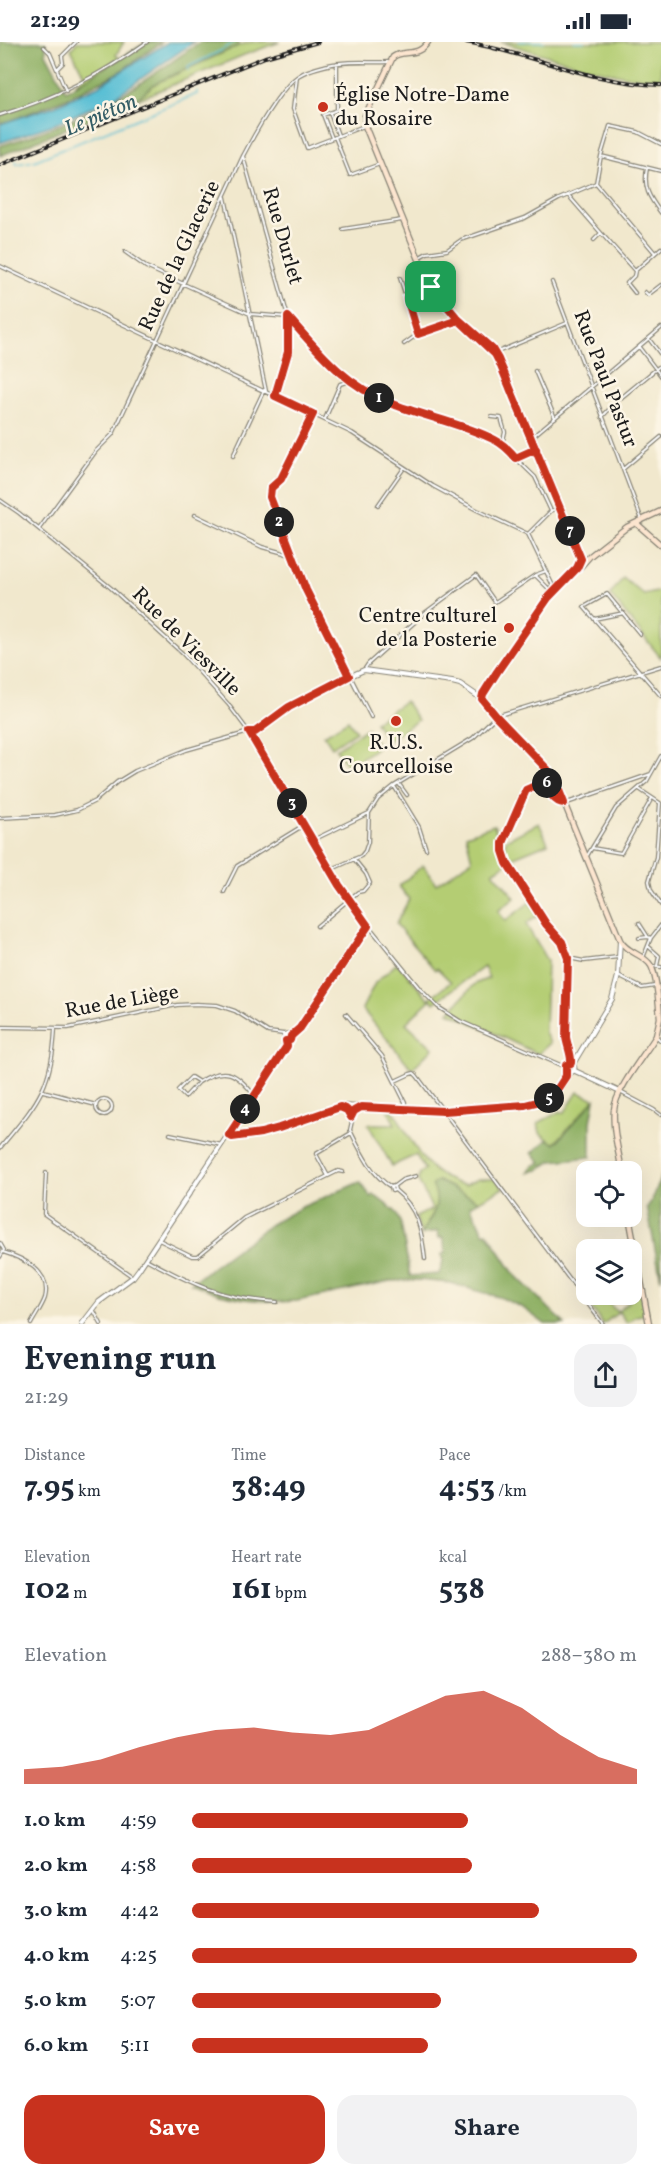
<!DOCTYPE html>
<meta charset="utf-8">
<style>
:root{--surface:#fff;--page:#f2f2f3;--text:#1f2937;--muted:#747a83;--accent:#c8321e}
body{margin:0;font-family:Vollkorn,serif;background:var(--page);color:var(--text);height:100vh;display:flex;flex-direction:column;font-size:22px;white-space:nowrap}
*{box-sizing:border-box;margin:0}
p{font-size:20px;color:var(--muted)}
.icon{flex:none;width:33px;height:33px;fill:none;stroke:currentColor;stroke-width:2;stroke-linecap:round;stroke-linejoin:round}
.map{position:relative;height:1282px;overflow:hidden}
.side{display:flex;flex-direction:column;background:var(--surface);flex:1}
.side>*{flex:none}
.controls{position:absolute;left:576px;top:1119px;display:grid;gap:12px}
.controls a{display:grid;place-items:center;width:66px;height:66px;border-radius:12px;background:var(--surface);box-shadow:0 6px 24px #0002;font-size:30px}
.pin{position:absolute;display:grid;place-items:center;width:51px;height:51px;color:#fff;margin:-26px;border-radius:12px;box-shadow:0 3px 9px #0006}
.km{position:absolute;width:30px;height:30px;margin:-15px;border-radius:50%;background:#222;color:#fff;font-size:16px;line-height:30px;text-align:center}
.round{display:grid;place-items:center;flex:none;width:63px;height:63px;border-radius:18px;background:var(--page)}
.headline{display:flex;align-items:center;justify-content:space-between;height:102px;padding:0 24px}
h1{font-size:33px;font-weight:700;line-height:45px}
.stats{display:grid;grid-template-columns:repeat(3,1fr);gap:9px;height:102px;padding:6px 24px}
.stats div{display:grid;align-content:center}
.stats b{font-size:30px;font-weight:700}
.stats small{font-size:16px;font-weight:400}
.stats p{font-size:16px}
.chart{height:168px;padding:12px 24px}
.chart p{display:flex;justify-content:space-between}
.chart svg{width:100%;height:108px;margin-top:6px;fill:var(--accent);opacity:.7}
.action{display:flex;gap:12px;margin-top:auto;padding:12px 24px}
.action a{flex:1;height:69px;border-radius:18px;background:var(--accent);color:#fff;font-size:24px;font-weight:700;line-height:69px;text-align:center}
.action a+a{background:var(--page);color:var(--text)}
ul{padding:0 24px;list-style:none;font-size:20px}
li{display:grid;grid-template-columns:96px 72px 1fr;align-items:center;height:45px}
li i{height:15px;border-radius:8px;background:var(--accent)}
.status{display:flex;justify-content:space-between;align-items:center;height:42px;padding:0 30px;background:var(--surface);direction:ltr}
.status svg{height:16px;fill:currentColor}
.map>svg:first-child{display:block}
.green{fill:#b4cd73;stroke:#687448;stroke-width:1.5}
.forest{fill:#8fb065;stroke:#566640;stroke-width:1.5}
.water{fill:#57bed4;stroke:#3a6d78;stroke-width:1.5}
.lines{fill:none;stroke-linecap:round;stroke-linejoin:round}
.stream{stroke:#57bed4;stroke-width:1.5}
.minor-casing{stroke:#868274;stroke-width:4.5}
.tertiary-casing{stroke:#868274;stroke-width:6}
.secondary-casing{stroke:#868274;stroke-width:7}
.minor{stroke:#fff;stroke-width:2}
.tertiary{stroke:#fff;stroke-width:4}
.secondary{stroke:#fce5cf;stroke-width:4.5}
.rail-casing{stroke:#1c1c1c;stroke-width:4}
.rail{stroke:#fcf5e5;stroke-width:1.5;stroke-dasharray:4.5;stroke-linecap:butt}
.route-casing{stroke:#fff;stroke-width:12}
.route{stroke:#c8321e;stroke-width:8}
.poi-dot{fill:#c8321e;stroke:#fcf5e5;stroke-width:2}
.labels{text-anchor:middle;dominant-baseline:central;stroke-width:5;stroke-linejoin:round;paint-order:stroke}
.poi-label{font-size:21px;fill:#1c1c1c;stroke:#fcf5e5;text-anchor:start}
.street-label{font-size:21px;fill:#1c1c1c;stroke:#fcf5e5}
.water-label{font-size:22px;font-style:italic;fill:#345d66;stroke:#fcf5e5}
</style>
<div class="status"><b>21:29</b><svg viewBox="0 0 49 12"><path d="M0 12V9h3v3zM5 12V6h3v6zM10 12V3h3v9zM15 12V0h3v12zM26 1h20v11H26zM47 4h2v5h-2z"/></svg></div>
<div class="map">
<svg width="661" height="1282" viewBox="0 0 661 1282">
<rect width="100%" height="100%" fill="#fcf5e5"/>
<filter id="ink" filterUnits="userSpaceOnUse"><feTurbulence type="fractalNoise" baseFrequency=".0167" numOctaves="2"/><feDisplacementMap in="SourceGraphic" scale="12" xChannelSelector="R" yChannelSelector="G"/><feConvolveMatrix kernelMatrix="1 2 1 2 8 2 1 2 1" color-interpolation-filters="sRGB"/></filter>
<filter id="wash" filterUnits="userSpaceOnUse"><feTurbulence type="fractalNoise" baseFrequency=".008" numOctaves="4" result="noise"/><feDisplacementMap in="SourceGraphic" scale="24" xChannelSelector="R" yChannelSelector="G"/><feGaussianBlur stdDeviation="1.35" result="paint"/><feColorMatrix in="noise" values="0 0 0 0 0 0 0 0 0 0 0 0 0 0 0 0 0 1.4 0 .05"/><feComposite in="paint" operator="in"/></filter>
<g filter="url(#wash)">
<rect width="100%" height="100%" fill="#f1e8cd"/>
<!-- green -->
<path class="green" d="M77 0H124L116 13 119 16 78 43 76 41 84 33 71 7Z
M251 0H280L244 13 134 59 156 41 240 3Z
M501 0H661V37L630 35 589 26Z
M623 536 644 553 661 549V616L610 553Z
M405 659 418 678 387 699 375 680Z
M348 678 356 689 332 705 324 693Z
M367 686 379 704 348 725 336 707Z
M539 781 548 801 507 818 505 803 506 798Z
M494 783 506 822 493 830 515 856 498 869 505 879 530 860 538 873 526 882 547 919 545 991 550 1001 538 1012 449 970 475 942 489 936 484 925 434 961 430 956 451 940 437 926 435 928 396 882 409 857 399 844 423 823 436 842 472 818 466 793Z
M397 921 430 958 406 981 433 1006 412 1027 362 967 375 941Z
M578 1050 595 1057 554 1102 540 1091 538 1081 561 1069 564 1071Z
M388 1069H394C412 1100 427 1137 466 1143L477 1137H495L503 1146 479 1159 438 1139 437 1164 421 1193 416 1175 432 1167 418 1138 420 1131 425 1128 416 1113 392 1124 368 1082H395Z
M642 1248 647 1272 636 1274 627 1281 619 1270 603 1282 587 1260 595 1253H601L617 1270Z"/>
<!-- forest -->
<path class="forest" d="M0 0H46V11L66 49 147 0H162L116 32 67 56 7 80 0 81Z
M200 0H236L240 3 156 41 134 59 0 114V104C43 90 85 75 123 52 150 36 175 17 200 0Z
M595 1057 591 1080V1115L552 1119 538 1128 528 1130 533 1124 541 1120 532 1111 548 1097 555 1102Z
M661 1134V1238L647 1165C656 1155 656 1146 661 1134Z
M438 1139 479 1159 470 1164 484 1191 487 1190 514 1232 565 1282H545L523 1266 502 1256 450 1241 419 1238 390 1239 297 1259 277 1260 244 1257 219 1252 191 1241 271 1182 302 1165 360 1140 371 1155 374 1153 395 1169 401 1182 410 1234 439 1232 443 1220 442 1212 446 1211 443 1195 439 1196 438 1189 421 1193C431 1175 443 1163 432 1143Z"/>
<!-- water -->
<path class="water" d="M168 0H194L113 56 55 82 0 101V82L54 64 98 44Z"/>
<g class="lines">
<!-- stream -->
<path class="stream" d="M519 0H527
M529 0H544
M574 0H584
M189 29 188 25 222 8 234 0
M16 119 17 122 34 119 197 52V49"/>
</g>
</g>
<g filter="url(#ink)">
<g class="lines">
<!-- minor casing -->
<g class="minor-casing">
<path id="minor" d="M44 5 50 11 66 49
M57 27 63 21 62 14 76 0
M297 35 293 67 307 106 364 84
M330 71 338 93
M0 73C54 57 101 33 147 0
M335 95 350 133 380 122
M332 96 323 73 337 68V21
M243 114 288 275V311L275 354
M601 114 661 129
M647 126C643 146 649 155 661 171
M568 153 601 191
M225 155 266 349
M343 187 402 178
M594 198 601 191 635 229
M125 210 146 225 250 272 288 275 323 316 349 339 390 361 485 394 502 403 535 435 551 469
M655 211 596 141 601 114 610 84 638 90 661 102
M418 216 427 211 447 208 461 198 525 176 559 157 596 141
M0 224 352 391 433 444 477 468 528 492
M400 236 418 292
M552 240 642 478
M645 250 648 253 661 243
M635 251 627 241 634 234 635 229 661 206
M407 257 431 245
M649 297 661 313
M404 302 418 292 459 278
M639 305 661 334
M495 311 567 281
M535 329 555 376
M313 372 281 437 271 446 270 455 306 548 371 675
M492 375 501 376 505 390 502 403
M602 375 616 360 661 323
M325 377 340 342 349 339
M531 396 661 286
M233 414 264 348
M516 416 536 407
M623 427 661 395
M0 458 19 471 111 546 183 612 228 662 249 690 186 708 135 729 117 740 95 759 77 768 55 773 0 776
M378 463 404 426
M195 473 262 505 291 513
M39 487 96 409 113 392 243 114C254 93 279 47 298 34 305 29 316 26 324 24 344 18 368 21 388 20
M528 492 554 546
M528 492 551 469 560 465
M535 533 552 550
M594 577 624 571
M640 592 607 552 584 565 661 654
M364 628 368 622 426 570 476 533 495 560 535 533 546 529
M399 742 407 753
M394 744 419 785 426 807
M639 747 660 761 656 815 649 839 651 848 661 863
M313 798 369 771
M592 806 621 811 652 756
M587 814 616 766 647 739 661 714
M330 828 361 814 365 809 368 800 369 771 378 757 394 744 473 696 496 674 661 624
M224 850 237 824 304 783
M639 881 648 895 651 896
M368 883 420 947 438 965 460 979 565 1025
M317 884 358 850 363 849 370 841 366 832 354 817
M639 896 648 895
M648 904 659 914 657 924
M568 916 584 919 618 915
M643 916 651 896 661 883
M652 924 661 925
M618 934 642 946 655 944
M346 972 382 1014 405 1060V1068
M0 985 68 986 177 963 196 962 217 963 235 969 268 990 284 992
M656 994 661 999
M571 1021C572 1014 567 1004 566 995V909C561 899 553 892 546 883 532 863 504 824 503 801L510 788 524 751 546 739C551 751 552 761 567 761L651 732
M191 1035 199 1040 185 1055 178 1048Z
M395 1039 410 1032 414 1031 417 1034 603 1282
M199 1040C225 1023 237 1031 254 1053
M43 1049 96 1063
M620 1050 654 1068 661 1073
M96 1065a8 8 0 1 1 16 0a8 8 0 1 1-16 0Z
M354 1070 350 1088C360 1108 371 1133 391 1145
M170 1092 222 1103
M0 1106C36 1062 52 1047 55 987
M343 1130 338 1129 328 1134 316 1112 351 1091
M46 1131 44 1172 133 1235
M394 1144 391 1145 392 1149 395 1148 394 1144 402 1138 416 1134
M395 1148C418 1166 422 1189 425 1217
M159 1198 192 1214H198L244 1176 328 1134
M0 1201 4 1208 0 1215
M3 1210C23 1216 52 1230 45 1256 42 1265 35 1274 31 1282
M146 1217C193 1243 222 1257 277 1260
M94 1269 101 1282"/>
</g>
<!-- tertiary casing -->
<g class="tertiary-casing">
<path id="tertiary" d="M286 999 289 998 291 994 300 986 368 883 339 843 249 690 255 689 289 665 315 650 364 628 452 640 460 642 482 657
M565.5 1026a4.5 4.5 0 1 1 9 0a4.5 4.5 0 1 1-9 0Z
M573 1022 612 957 618 934 620 898
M573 1028 620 1050
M361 1065 444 1069 525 1063 548 1057 554 1052 568 1030
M229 1093 232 1095C270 1090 300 1078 337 1067L342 1064 361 1065 354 1069 340 1065
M82 1282 99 1260 133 1235 139 1227 283 1010 287 1004 284 993 288 992 291 994"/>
</g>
<!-- secondary casing -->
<g class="secondary-casing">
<path id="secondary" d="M428 0C417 16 405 7 393 15L365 74V84L429 242 452 271 492 307 498 317 579 512 581 519 578 525
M636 481 661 503
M622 1130C619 1110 612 1088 614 1068 615 1049 645 1012 656 994L660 976C659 964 657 929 649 921 640 911 626 910 620 898L554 736 496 674 482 657 483 652 497 630 554 547 582 523 590 514 627 485 661 469
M629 1174 649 1282"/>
</g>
<!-- minor -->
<use href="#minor" class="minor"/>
<!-- tertiary -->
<use href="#tertiary" class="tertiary"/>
<!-- secondary -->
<use href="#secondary" class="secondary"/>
<!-- rail casing -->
<g class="rail-casing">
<path id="rail" d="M466 0C531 12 594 42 661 43
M0 123 265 15 318 0"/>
</g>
<!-- rail -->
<use href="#rail" class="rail"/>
</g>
</g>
<g class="lines" filter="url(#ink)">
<!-- route casing -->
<g class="route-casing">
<path id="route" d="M431 245 458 277 492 307C500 319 505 333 510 346 518 366 527 386 535 406L536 407 516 416C510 409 503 402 495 398 464 382 423 374 390 361 344 342 320 311 288 275V310L275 354 313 372 281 437 271 446 270 455 306 548 349 634 289 665 255 690H249L339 843 368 884 300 986 291 994 290 998 286 999 287 1004 283 1010 229 1093 232 1095 261 1091 279 1086 340 1065 347 1068 351 1075 354 1069 361 1065 444 1069 525 1063 548 1057 554 1052 566 1034V1023L571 1021C572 1014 567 1003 566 995L568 916 562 900 546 882 507 821 503 809V801L526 748 546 739C550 749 552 760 564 761L556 741 547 727 496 674 482 657 483 652 497 630 548 556 577 526 581 517 498 317 495 312 459 278 418 292 407 256 431 245"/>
</g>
<!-- route -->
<use href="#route" class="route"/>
</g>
<!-- markers -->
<g class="poi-dot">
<circle cx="323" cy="65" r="6"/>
<circle cx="509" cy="586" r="6"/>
<circle cx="396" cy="679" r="6"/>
</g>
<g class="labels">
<!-- poi labels -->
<g class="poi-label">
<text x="335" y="53">Église Notre-Dame<tspan x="335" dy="24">du Rosaire</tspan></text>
<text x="497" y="574" text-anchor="end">Centre culturel<tspan x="497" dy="24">de la Posterie</tspan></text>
<text x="396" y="701" text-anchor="middle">R.U.S.<tspan x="396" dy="24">Courcelloise</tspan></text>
</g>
<!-- street labels -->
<g class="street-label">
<text transform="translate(282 194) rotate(74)">Rue Durlet</text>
<text transform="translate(180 214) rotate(-65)">Rue de la Glacerie</text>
<text transform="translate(605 337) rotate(69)">Rue Paul Pastur</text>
<text transform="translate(186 600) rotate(45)">Rue de Viesville</text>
<text transform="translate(122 960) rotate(-10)">Rue de Liège</text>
</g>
<!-- water labels -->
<g class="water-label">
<text transform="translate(101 74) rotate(-23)">Le piéton</text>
</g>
</g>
</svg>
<div class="controls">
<a><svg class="icon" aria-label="locate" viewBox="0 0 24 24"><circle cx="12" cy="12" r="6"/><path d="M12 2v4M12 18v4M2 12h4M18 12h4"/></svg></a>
<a><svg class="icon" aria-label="layers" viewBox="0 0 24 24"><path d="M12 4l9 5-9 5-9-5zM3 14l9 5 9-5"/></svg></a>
</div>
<div class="pin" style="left:431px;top:245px;background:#1e9e55"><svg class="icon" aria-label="arrive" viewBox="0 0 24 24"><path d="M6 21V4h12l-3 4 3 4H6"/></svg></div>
<b class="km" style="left:379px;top:356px">1</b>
<b class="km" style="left:279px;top:480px">2</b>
<b class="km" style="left:292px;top:761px">3</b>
<b class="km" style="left:245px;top:1067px">4</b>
<b class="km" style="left:549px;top:1056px">5</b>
<b class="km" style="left:547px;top:741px">6</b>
<b class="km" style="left:570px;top:489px">7</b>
</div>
<section class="side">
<div class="headline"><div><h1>Evening run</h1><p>21:29</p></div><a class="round"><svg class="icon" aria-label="share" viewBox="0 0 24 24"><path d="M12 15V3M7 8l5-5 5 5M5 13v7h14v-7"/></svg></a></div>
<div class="stats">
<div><p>Distance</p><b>7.95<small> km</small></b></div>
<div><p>Time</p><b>38:49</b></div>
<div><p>Pace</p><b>4:53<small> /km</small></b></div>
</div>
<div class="stats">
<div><p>Elevation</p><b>102<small> m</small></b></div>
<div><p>Heart rate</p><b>161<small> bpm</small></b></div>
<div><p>kcal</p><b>538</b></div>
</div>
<div class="chart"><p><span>Elevation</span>288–380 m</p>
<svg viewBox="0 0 160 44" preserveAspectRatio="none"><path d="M0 44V38L10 37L20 34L30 29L40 25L50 22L60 21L70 23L80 24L90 22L100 15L110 8L120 6L130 13L140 24L150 33L160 38V44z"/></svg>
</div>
<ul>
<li><b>1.0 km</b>4:59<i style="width:62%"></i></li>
<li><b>2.0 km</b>4:58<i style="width:63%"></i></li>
<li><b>3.0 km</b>4:42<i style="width:78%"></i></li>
<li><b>4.0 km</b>4:25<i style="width:100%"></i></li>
<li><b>5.0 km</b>5:07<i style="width:56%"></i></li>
<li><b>6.0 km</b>5:11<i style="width:53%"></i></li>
</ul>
<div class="action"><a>Save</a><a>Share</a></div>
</section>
